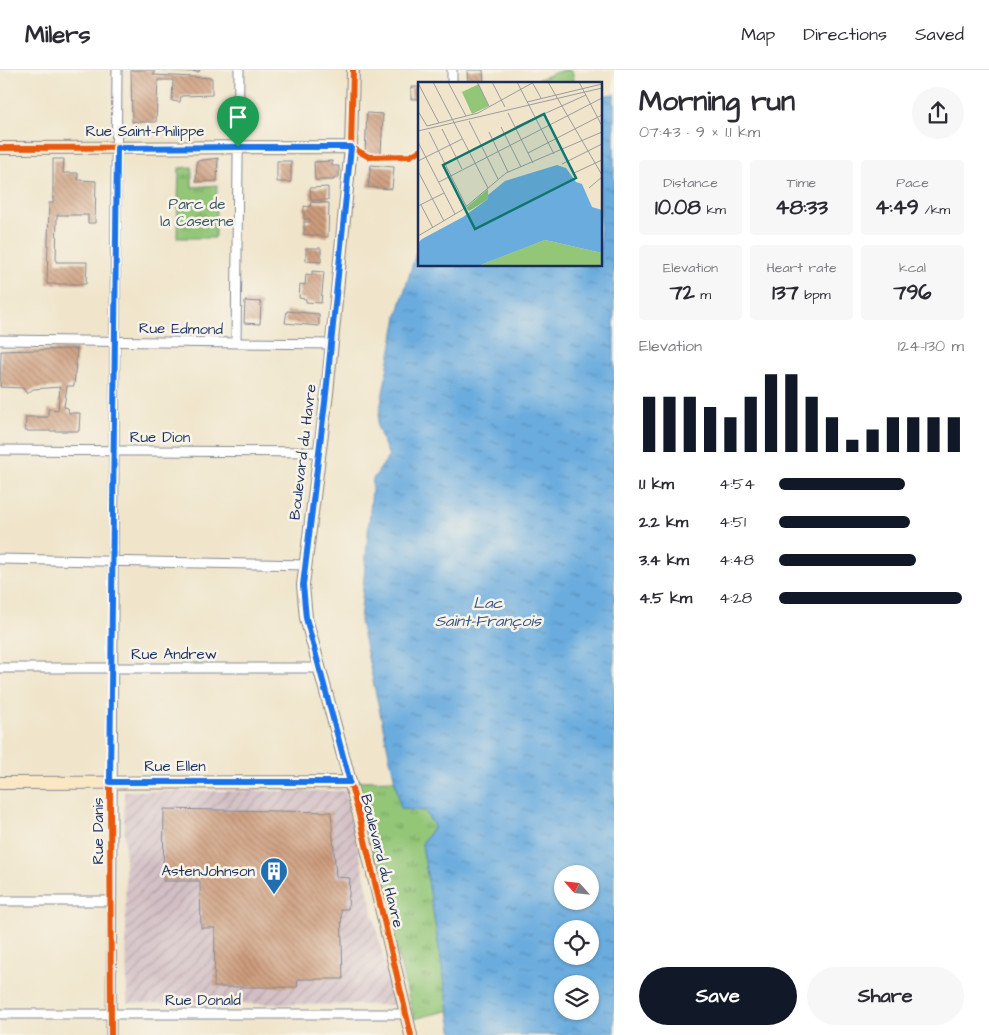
<!DOCTYPE html>
<meta charset="utf-8">
<style>
:root{--surface:#fff;--page:#f7f7f7;--text:#2b2b33;--muted:#7c7c81;--line:#e1e1e2;--accent:#111827}
body{margin:0;font-family:"Architects Daughter",sans-serif;background:var(--page);color:var(--text);height:100vh;display:flex;flex-direction:column;font-size:19px;white-space:nowrap}
*{box-sizing:border-box;margin:0}
p{font-size:16px;color:var(--muted)}
.icon{flex:none;width:28px;height:28px;fill:none;stroke:currentColor;stroke-width:2;stroke-linecap:round;stroke-linejoin:round}
.map{position:relative;flex:1;overflow:hidden}
.panel{display:flex;flex-direction:column;background:var(--surface);width:375px}
.panel>*{flex:none}
.needle{width:32px;rotate:297deg}
.tools{position:absolute;left:554px;top:795px;display:grid;gap:10px}
.tools a{display:grid;place-items:center;width:45px;height:45px;border-radius:50%;background:var(--surface);box-shadow:0 1px 4px #0004;font-size:25px}
.pin{position:absolute;display:grid;place-items:center;width:42px;height:42px;color:#fff;margin:-51px -21px;border-radius:50% 50% 50% 0;rotate:-45deg;box-shadow:0 0 5px #0007}
.pin .icon{rotate:45deg}
.round{display:grid;place-items:center;flex:none;width:52px;height:52px;border-radius:26px;background:var(--page)}
.head{display:flex;align-items:center;justify-content:space-between;height:85px;padding:0 25px}
h1{font-size:28px;font-weight:700;line-height:38px}
.figures{display:grid;grid-template-columns:repeat(3,1fr);gap:8px;height:85px;padding:5px 25px}
.figures div{display:grid;align-content:center;border-radius:5px;background:var(--page);text-align:center}
.figures b{font-size:21px;font-weight:700}
.figures small{font-size:14px;font-weight:400}
.figures p{font-size:14px}
.chart{height:140px;padding:10px 25px}
.chart p{display:flex;justify-content:space-between}
.chart svg{width:100%;height:90px;margin-top:5px;stroke:var(--accent);stroke-width:6}
.cta{display:flex;gap:10px;margin-top:auto;padding:10px 25px}
.cta a{flex:1;height:58px;border-radius:30px;background:var(--accent);color:#fff;font-size:20px;font-weight:700;line-height:58px;text-align:center}
.cta a+a{background:var(--page);color:var(--text)}
ul{padding:0 25px;list-style:none;font-size:16px}
li{display:grid;grid-template-columns:80px 60px 1fr;align-items:center;height:38px}
li i{height:12px;border-radius:6px;background:var(--accent)}
header{display:flex;align-items:center;gap:30px;box-sizing:border-box;height:70px;padding:0 25px;background:var(--surface);border-bottom:1px solid var(--line)}
header strong{font-size:24px}
nav{display:flex;gap:28px;margin-inline-start:auto;font-size:18px}
main{display:flex;flex:1;min-height:0}
.map>svg:first-child{display:block}
.industrial{fill:url(#industrial-furrows)}
.grass{fill:url(#grass-tufts);stroke:#577a6a}
.water{fill:url(#water-ripples);stroke:#426e9e;fill-rule:evenodd}
.building{fill:url(#building-back-hatch)}
.lines{fill:none;stroke-linecap:round;stroke-linejoin:round}
.street-casing{stroke:#868a94;stroke-width:11}
.secondary-casing{stroke:#868a94;stroke-width:14}
.street{stroke:#fff;stroke-width:9}
.secondary{stroke:#fae7c3;stroke-width:12}
.cycleway-casing{stroke:#f7f3e8;stroke-width:9}
.cycleway{stroke:#e8590c;stroke-width:6}
.route-casing{stroke:#fff;stroke-width:10}
.route{stroke:#1a73e8;stroke-width:6}
.labels{text-anchor:middle;dominant-baseline:central;stroke-width:5;stroke-linejoin:round;paint-order:stroke}
.street-label{font-size:15px;fill:#1b2f5e;stroke:#f7f3e8}
.park-label{font-size:15px;fill:#395564;stroke:#f7f3e8}
.poi-label{font-size:15px;fill:#1b2f5e;stroke:#f7f3e8;text-anchor:end}
.water-label{font-size:16px;font-style:italic;fill:#335484;stroke:#f7f3e8}
.inset-road{fill:none;stroke:#9b9c9f;stroke-width:1}
.view{fill:#0f766e;fill-opacity:0.15;stroke:#0f766e;stroke-width:2.5}
.inset-edge{fill:none;stroke:#1b2f5e;stroke-width:2.5}
</style>
<header>
<strong>Milers</strong>
<nav><a>Map</a><a>Directions</a><a>Saved</a></nav>
</header>
<main>
<div class="map">
<svg width="614" height="965" viewBox="0 0 614 965">
<defs>
<pattern id="industrial-furrows" width="10" height="10" patternUnits="userSpaceOnUse" patternTransform="scale(1.25)"><rect width="10" height="10" fill="#d2bec4"/><path d="M-1 1l2-2M0 10L10 0M9 11l2-2" fill="none" stroke="#aa9ba2"/></pattern>
<pattern id="grass-tufts" width="24" height="20" patternUnits="userSpaceOnUse" patternTransform="scale(1.25)"><rect width="24" height="20" fill="#93c677"/><path d="M3 7l-1-3M5 7V3M7 7l1-3M15 17l-1-3M17 17v-4M19 17l1-3" fill="none" stroke="#77a165"/></pattern>
<pattern id="water-ripples" width="26" height="14" patternUnits="userSpaceOnUse" patternTransform="scale(1.25)"><rect width="26" height="14" fill="#6aacde"/><path d="M2 4q2-2 4 0t4 0M15 11q2-2 4 0t4 0" fill="none" stroke="#568cb7"/></pattern>
<pattern id="building-back-hatch" width="6" height="6" patternUnits="userSpaceOnUse" patternTransform="scale(1.25)"><rect width="6" height="6" fill="#ce9c7b"/><path d="M-1 5l2 2M0 0l6 6M5-1l2 2" fill="none" stroke="#a68068"/></pattern>
</defs>
<rect width="100%" height="100%" fill="#f7f3e8"/>
<filter id="ink" filterUnits="userSpaceOnUse"><feTurbulence type="fractalNoise" baseFrequency=".02" numOctaves="2"/><feDisplacementMap in="SourceGraphic" scale="10" xChannelSelector="R" yChannelSelector="G"/><feConvolveMatrix kernelMatrix="1 2 1 2 8 2 1 2 1" color-interpolation-filters="sRGB"/></filter>
<filter id="wash" filterUnits="userSpaceOnUse"><feTurbulence type="fractalNoise" baseFrequency=".0096" numOctaves="4" result="noise"/><feDisplacementMap in="SourceGraphic" scale="20" xChannelSelector="R" yChannelSelector="G"/><feGaussianBlur stdDeviation="1.12" result="paint"/><feColorMatrix in="noise" values="0 0 0 0 0 0 0 0 0 0 0 0 0 0 0 0 0 1.4 0 .05"/><feComposite in="paint" operator="in"/></filter>
<g filter="url(#wash)">
<rect width="100%" height="100%" fill="#f0e5cb"/>
<!-- industrial -->
<path class="industrial" d="M124 721H345L394 935 127 933Z"/>
<!-- grass -->
<path class="grass" d="M563 0H572L575 14H525Z
M192 97V117L217 115 215 168H177L179 98Z
M395 710 401 738 425 741 434 756 422 774 451 940 414 949 354 711Z"/>
<!-- water -->
<path class="water" d="M614 24V965H453L422 774 434 756 425 741 401 739 360 551 373 409 389 386 377 356 397 246 419 173V195H600V26ZM562 804H590V831H562ZM562 859H590V886H562ZM562 914H590V941H562Z"/>
<g id="blocks">
<!-- building -->
<path class="building" d="M131 0H154V5L212 8V25L181 26 180 32 172 31 173 10H158L156 52H132Z
M163 0H200L199 2Z
M467 0H483L484 14H468Z
M411 17H419V29H411Z
M367 43 383 44 381 84 365 83Z
M218 88 217 111 196 112 197 91Z
M53 89H64L63 103H78V110L96 111 95 153H88V145H57L56 192H87L86 214H47L49 133H53Z
M277 91H291V112H277Z
M332 91V96H339V108H334V110H315L314 92Z
M371 95 394 97 392 119 368 117Z
M328 117V130H311L310 118Z
M311 132 329 133 328 167 304 164V152H310V149H304V136L310 137Z
M306 178H321V192L306 191Z
M312 201 324 202 321 233 306 232V229L299 228 300 214 305 215 306 204 312 205Z
M245 231 261 232 260 254 244 253Z
M287 241 319 244V256L285 253Z
M77 279 74 316H67L64 337 68 338 69 343H80L79 361H25L26 347H48V339L58 340 60 317 33 319 27 324 23 318 0 317 1 281Z
M164 739 331 742 336 807 350 808 348 839H341L343 909H298L297 917H214L215 858H201L200 811H163Z"/>
</g>
</g>
<g filter="url(#ink)">
<use href="#blocks" fill-opacity="0" stroke="#868a94" stroke-width="1"/>
<g class="lines">
<!-- street casing -->
<g class="street-casing">
<path id="street" d="M452 14V0
M0 270 331 274
M236 273 239 0
M0 380 319 382
M0 489 306 495
M0 598H319
M0 831H111
M0 944H407
M111 965C110 643 116 322 117 0"/>
</g>
<!-- secondary casing -->
<g class="secondary-casing">
<path id="secondary" d="M353 0 351 77 327 324 303 515 306 548 359 745 411 965
M0 78 351 77
M0 713 349 712"/>
</g>
<!-- street -->
<use href="#street" class="street"/>
<!-- secondary -->
<use href="#secondary" class="secondary"/>
<!-- cycleway casing -->
<g class="cycleway-casing">
<path id="cycleway" d="M353 0 351 77 327 324 303 515 306 548 359 745 411 965
M351 77 369 87 410 86 419 81
M0 78 351 77
M111 965 110 712 117 78"/>
</g>
<!-- cycleway -->
<use href="#cycleway" class="cycleway"/>
</g>
</g>
<g class="lines" filter="url(#ink)">
<!-- route casing -->
<g class="route-casing">
<path id="route" d="M238 77H351L326 324 303 515 306 548 350 712H110L117 78Z"/>
</g>
<!-- route -->
<use href="#route" class="route"/>
</g>
<!-- icons -->
<defs>
<g id="building-pin" transform="scale(1.4375)"><path d="M0 17L-7.5 6A9.5 9.5 0 1 1 7.5 6Z" fill="#1f6fb2" stroke="#f7f3e8"/><path d="M-4-6H4V6H1V3H-1V6H-4ZM-2.5-4.3h1.7v1.8h-1.7ZM.8-4.3h1.7v1.8H.8ZM-2.5-1h1.7V.8h-1.7ZM.8-1h1.7V.8H.8Z" fill="#fff"/></g>
</defs>
<g fill-rule="evenodd">
<use href="#building-pin" x="274" y="801"/>
</g>
<g class="labels">
<!-- street labels -->
<g class="street-label">
<text x="145" y="61">Rue Saint-Philippe</text>
<text transform="translate(181 259) rotate(1)">Rue Edmond</text>
<text x="160" y="367">Rue Dion</text>
<text transform="translate(303 382) rotate(-83)">Boulevard du Havre</text>
<text x="174" y="584">Rue Andrew</text>
<text x="175" y="696">Rue Ellen</text>
<text transform="translate(98 761) rotate(-90)">Rue Danis</text>
<text transform="translate(382 791) rotate(76)">Boulevard du Havre</text>
<text x="203" y="930">Rue Donald</text>
</g>
<!-- park labels -->
<g class="park-label">
<text x="197" y="134">Parc de<tspan x="197" dy="17">la Caserne</tspan></text>
</g>
<!-- poi labels -->
<g class="poi-label">
<text x="255" y="801">AstenJohnson</text>
</g>
<!-- water labels -->
<g class="water-label">
<text x="488" y="533">Lac<tspan x="488" dy="18">Saint-François</tspan></text>
</g>
</g>
<!-- overview -->
<g transform="translate(418 12)">
<rect width="184" height="184" fill="#f0e5cb"/>
<path d="M61 2 71 24 54 32 44 10ZM70 107V117L51 129 48 126ZM127 158 184 171V184H60Z" fill="#93c677"/>
<path d="M58 6 67 22 56 28 48 11ZM112 164 113 175 117 178 100 182 97 170ZM123 171a7 7 0 1 1 14 0a7 7 0 1 1-14 0Z" fill="#93c677"/>
<path d="M139 83 148 86 158 100 164 102 174 125 184 128V171L127 158 60 184H0V161L4 157 45 135 70 117V113L87 99Z" fill="#6aacde"/>
<path class="inset-road" d="M15 0 70 106M30 0 48 34M59 0 71 24M74 0 87 25M99 0 136 72M114 0 123 16M130 0 184 93M161 0 184 44M0 1 21 41M109 20 184 2M0 29 9 44 60 31 116 0M90 31 115 81M51 39 80 97M83 45 103 85M97 45 168 13M24 47 44 87M0 49 184 6M11 50 48 124M71 50 90 90M0 60 37 132M110 71 184 33M0 79 44 57M144 82 184 62M0 89 26 139M156 91 184 78M21 100 184 16M171 106 184 95M3 123 15 146M0 124 26 111M0 154 44 128 88 91 184 50"/>
<path class="view" d="M126 32 158 96 57 147 25 83Z"/>
<rect width="184" height="184" class="inset-edge"/>
</g>
</svg>
<div class="tools">
<a><svg class="needle" viewBox="-14 -14 28 28"><path d="M0-13l5 13h-10z" fill="#e53935"/><path d="M0 13l5-13h-10z" fill="#7c7c81"/></svg></a>
<a><svg class="icon" aria-label="locate" viewBox="0 0 24 24"><circle cx="12" cy="12" r="6"/><path d="M12 2v4M12 18v4M2 12h4M18 12h4"/></svg></a>
<a><svg class="icon" aria-label="layers" viewBox="0 0 24 24"><path d="M12 4l9 5-9 5-9-5zM3 14l9 5 9-5"/></svg></a>
</div>
<div class="pin" style="left:238px;top:77px;background:#1e9e55"><svg class="icon" aria-label="arrive" viewBox="0 0 24 24"><path d="M6 21V4h12l-3 4 3 4H6"/></svg></div>
</div>
<section class="panel">
<div class="head"><div><h1>Morning run</h1><p>07:43 · 9 × 1.1 km</p></div><a class="round"><svg class="icon" aria-label="share" viewBox="0 0 24 24"><path d="M12 15V3M7 8l5-5 5 5M5 13v7h14v-7"/></svg></a></div>
<div class="figures">
<div><p>Distance</p><b>10.08<small> km</small></b></div>
<div><p>Time</p><b>48:33</b></div>
<div><p>Pace</p><b>4:49<small> /km</small></b></div>
</div>
<div class="figures">
<div><p>Elevation</p><b>72<small> m</small></b></div>
<div><p>Heart rate</p><b>137<small> bpm</small></b></div>
<div><p>kcal</p><b>796</b></div>
</div>
<div class="chart"><p><span>Elevation</span>124–130 m</p>
<svg viewBox="0 0 160 44" preserveAspectRatio="none"><path d="M5 44V17M15 44V17M25 44V17M35 44V22M45 44V27M55 44V17M65 44V6M75 44V6M85 44V17M95 44V27M105 44V38M115 44V33M125 44V27M135 44V27M145 44V27M155 44V27"/></svg>
</div>
<ul>
<li><b>1.1 km</b>4:54<i style="width:68%"></i></li>
<li><b>2.2 km</b>4:51<i style="width:71%"></i></li>
<li><b>3.4 km</b>4:48<i style="width:74%"></i></li>
<li><b>4.5 km</b>4:28<i style="width:99%"></i></li>
</ul>
<div class="cta"><a>Save</a><a>Share</a></div>
</section>
</main>
